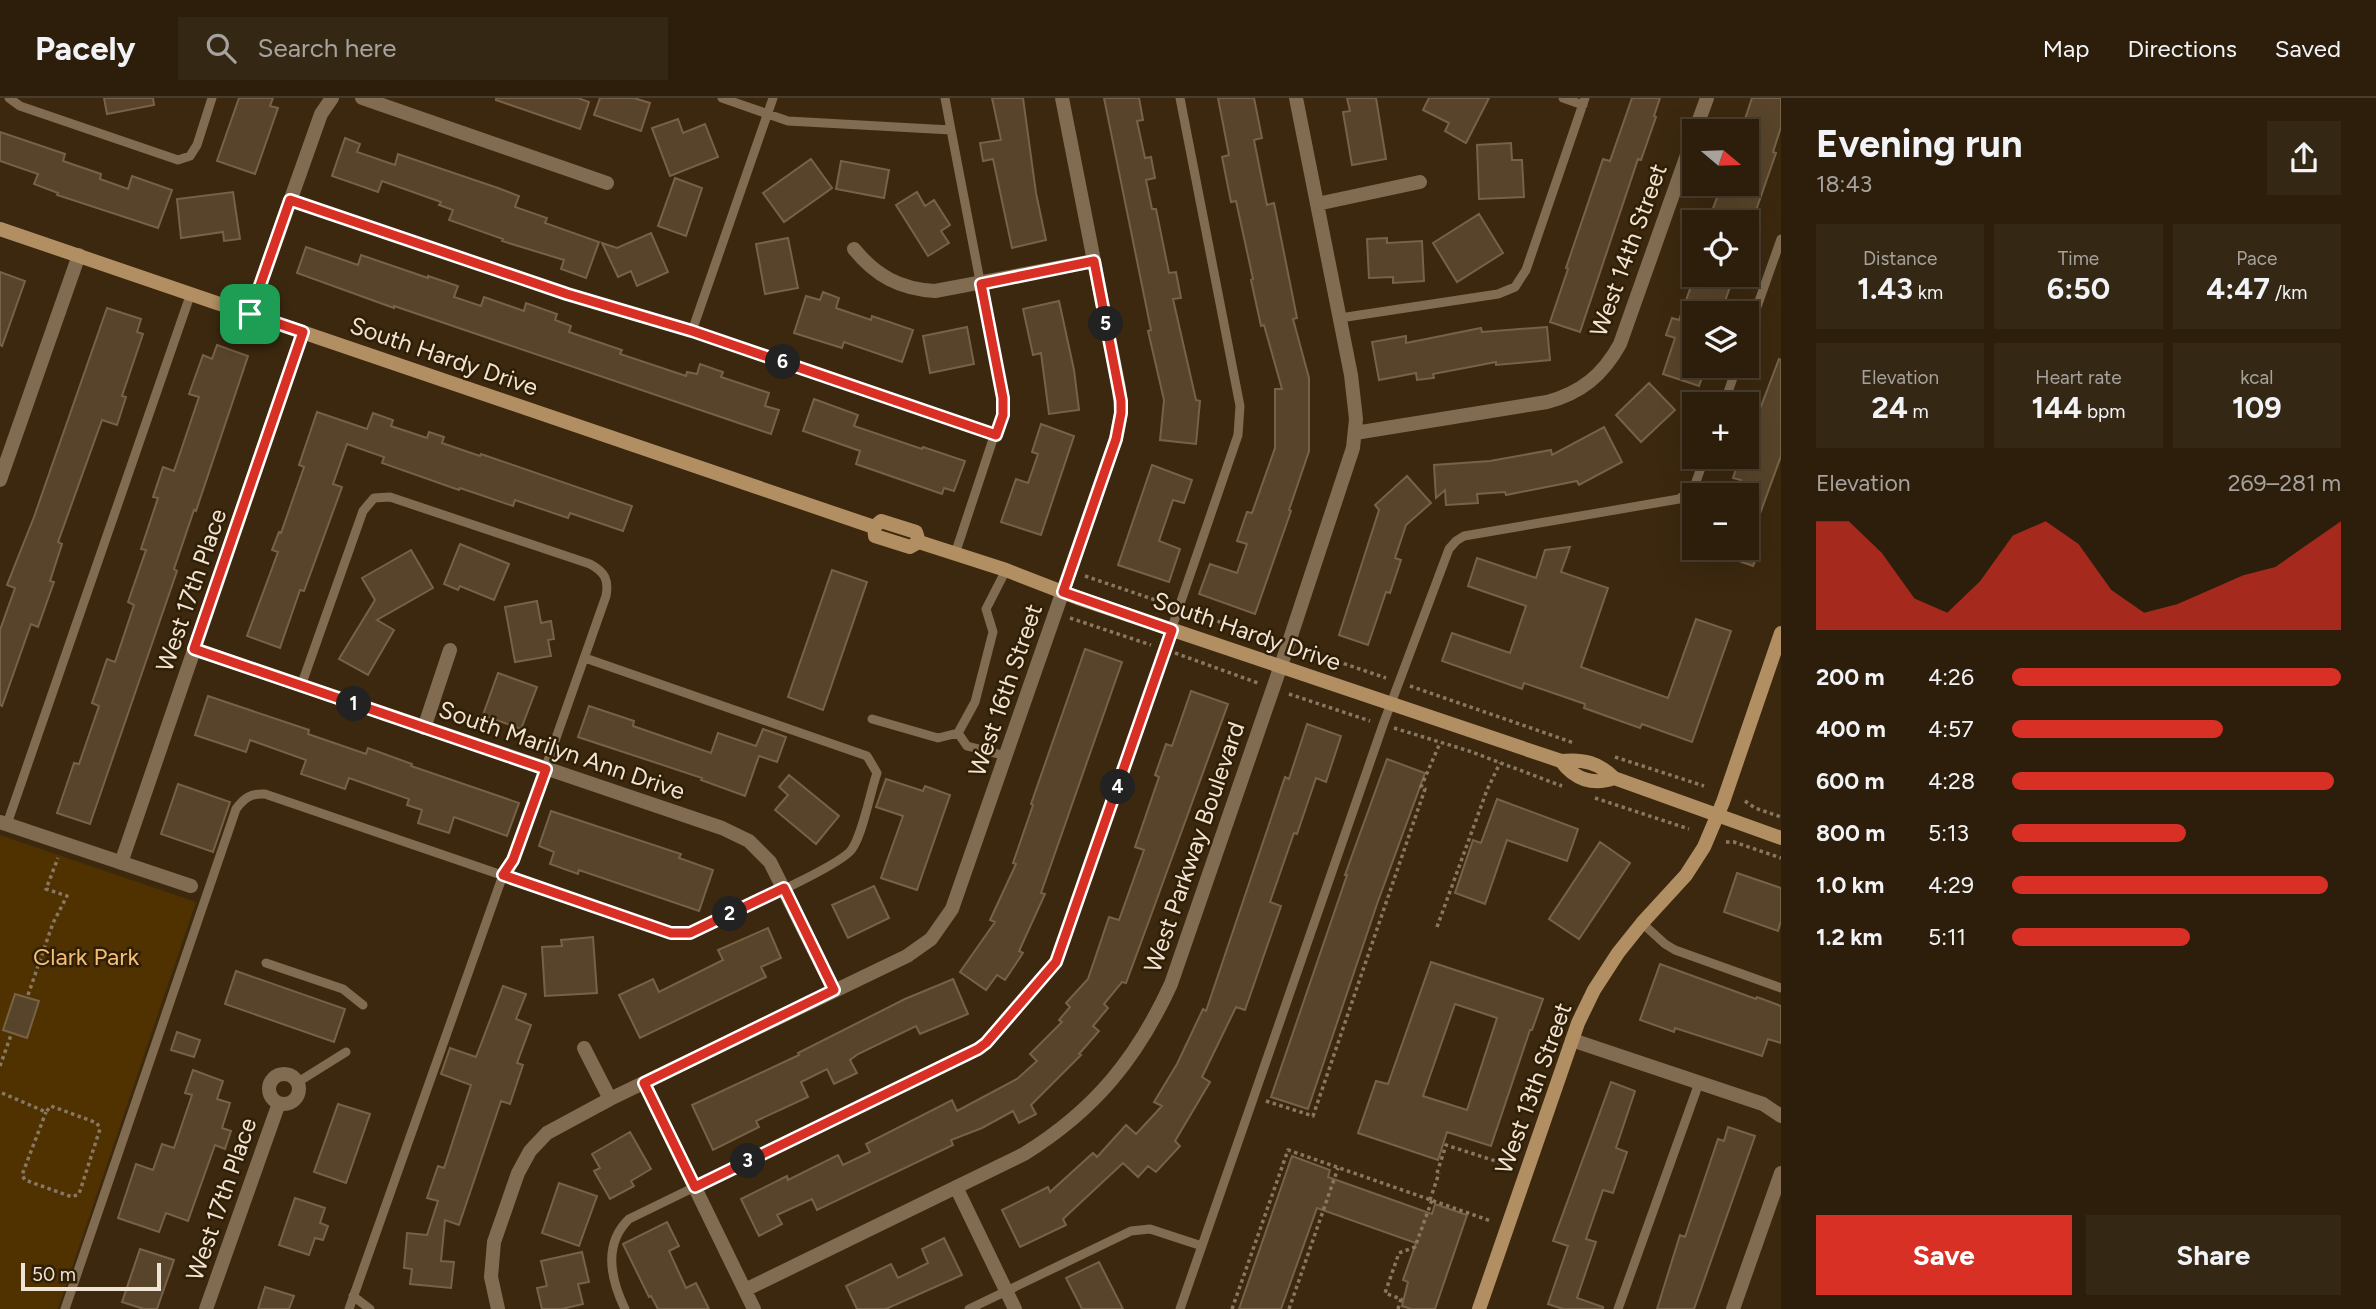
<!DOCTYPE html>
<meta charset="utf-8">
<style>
:root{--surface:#2c1e0b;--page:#342714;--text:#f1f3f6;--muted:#a6a29d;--line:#483c2c;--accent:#d93025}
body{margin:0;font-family:Figtree,sans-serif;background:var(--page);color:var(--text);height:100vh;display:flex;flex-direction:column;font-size:26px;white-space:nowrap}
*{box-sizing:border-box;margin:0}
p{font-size:23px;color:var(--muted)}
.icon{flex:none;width:38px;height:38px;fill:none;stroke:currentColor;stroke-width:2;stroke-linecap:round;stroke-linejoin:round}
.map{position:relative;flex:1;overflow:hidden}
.details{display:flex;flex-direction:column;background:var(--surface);width:595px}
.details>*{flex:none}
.needle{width:46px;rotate:109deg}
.controls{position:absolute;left:1682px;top:21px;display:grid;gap:14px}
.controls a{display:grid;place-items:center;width:77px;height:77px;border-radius:0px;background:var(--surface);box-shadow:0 7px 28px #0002,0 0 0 2px var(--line);font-size:35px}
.scale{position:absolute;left:21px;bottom:18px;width:140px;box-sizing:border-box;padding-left:7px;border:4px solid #f0e4d6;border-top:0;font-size:19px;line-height:24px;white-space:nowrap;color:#f0e4d6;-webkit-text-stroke:5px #301f05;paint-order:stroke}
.pin{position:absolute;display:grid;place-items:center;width:60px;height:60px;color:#fff;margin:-30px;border-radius:14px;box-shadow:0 4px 10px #0006}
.km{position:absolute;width:35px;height:35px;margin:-18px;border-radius:50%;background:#222;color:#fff;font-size:19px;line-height:35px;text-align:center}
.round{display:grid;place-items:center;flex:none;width:74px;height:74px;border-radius:0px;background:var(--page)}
.overview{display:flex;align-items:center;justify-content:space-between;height:119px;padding:0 35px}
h1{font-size:38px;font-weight:700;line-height:52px}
.metrics{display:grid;grid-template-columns:repeat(3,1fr);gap:10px;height:119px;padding:7px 35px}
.metrics div{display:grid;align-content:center;border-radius:0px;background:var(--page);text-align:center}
.metrics b{font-size:30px;font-weight:700}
.metrics small{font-size:19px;font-weight:400}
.metrics p{font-size:19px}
.chart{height:196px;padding:14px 35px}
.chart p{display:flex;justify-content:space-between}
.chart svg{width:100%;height:126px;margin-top:7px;fill:var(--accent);opacity:.7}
.cta{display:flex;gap:14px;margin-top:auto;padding:14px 35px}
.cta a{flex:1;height:80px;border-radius:0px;background:var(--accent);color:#fff;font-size:28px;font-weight:700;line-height:80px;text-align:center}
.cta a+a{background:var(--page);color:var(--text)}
ul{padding:0 35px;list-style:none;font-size:23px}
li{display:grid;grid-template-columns:112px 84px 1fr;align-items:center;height:52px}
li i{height:18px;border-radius:9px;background:var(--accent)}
header{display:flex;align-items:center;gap:42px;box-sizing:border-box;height:98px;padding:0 35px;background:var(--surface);border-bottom:2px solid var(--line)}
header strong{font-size:33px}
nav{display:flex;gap:38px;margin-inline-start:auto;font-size:24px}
.search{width:490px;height:63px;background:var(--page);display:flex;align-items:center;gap:18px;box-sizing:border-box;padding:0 24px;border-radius:0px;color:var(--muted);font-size:26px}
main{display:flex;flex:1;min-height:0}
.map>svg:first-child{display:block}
.green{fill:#503100}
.building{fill:#57442a;stroke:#776248;stroke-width:2;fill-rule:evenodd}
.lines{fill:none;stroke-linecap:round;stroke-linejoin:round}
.path{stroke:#887863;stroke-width:3.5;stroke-dasharray:3.5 3.5;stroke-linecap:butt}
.lane{stroke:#816c51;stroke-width:9}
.street{stroke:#816c51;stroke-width:14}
.secondary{stroke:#b28f63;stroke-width:14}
.route-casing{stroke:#fff;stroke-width:14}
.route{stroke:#d93025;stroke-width:9}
.labels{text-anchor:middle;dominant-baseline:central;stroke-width:5;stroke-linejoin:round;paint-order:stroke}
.street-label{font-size:24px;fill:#f0e4d6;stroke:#301f05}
.park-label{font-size:24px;fill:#f5be77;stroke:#301f05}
</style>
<header>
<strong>Pacely</strong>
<div class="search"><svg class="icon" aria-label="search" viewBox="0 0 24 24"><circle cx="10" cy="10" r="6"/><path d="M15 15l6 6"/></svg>Search here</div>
<nav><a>Map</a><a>Directions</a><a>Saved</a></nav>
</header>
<main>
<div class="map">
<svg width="1781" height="1211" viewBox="0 0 1781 1211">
<rect width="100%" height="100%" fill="#3b280f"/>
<!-- green -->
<path class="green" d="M0 737 196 804 58 1211H0Z"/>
<!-- building -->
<path class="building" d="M104 0H153L154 7 107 16Z
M239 0H273L270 8 278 10 255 76 217 63Z
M496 0H578L589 4 580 31 496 2Z
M600 0H634L650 5 641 33 594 17Z
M992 0H1023L1036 95 1046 142 1012 150 993 61 983 63 980 45 1001 42Z
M1104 0H1139L1143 22 1137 23 1145 60 1151 59 1155 80 1146 82 1152 111H1156L1169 175 1176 174 1181 200 1173 201 1196 302 1200 303 1196 346 1160 342 1164 302 1148 233 1151 232Z
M1218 0H1254L1262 40 1254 42 1267 107 1274 105 1297 220 1293 221 1309 280V353L1289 412 1291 413 1255 516 1199 496 1210 466 1237 475 1247 446 1237 443 1247 414 1252 415 1275 350V291H1282L1264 227 1261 228 1251 182 1253 181 1236 103 1231 104 1222 59 1229 57Z
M1347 0H1376L1386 61 1352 67 1343 14 1350 13Z
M1429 0H1489L1466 45 1445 33 1449 25 1423 12Z
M1632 0H1660L1654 18 1656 19 1641 62 1638 61 1580 234 1550 224 1568 171 1566 170 1603 61 1610 63Z
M1752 0H1781V29L1773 54 1776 55 1752 124H1708L1722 86H1746V33H1741Z
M678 21 683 35 705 26 718 59 670 78 652 30Z
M0 34 65 56 63 63 101 76 100 81 128 91 132 78 172 92 158 130 57 97 58 95 34 86 38 76 0 63Z
M345 40 360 46 357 54 395 67 398 56 498 90 519 98 515 109 547 120 545 125 599 144 586 180 561 171 564 162 502 143 503 141 449 122 453 112 439 107 441 104 382 83 378 94 332 78Z
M1511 45 1512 62H1522L1524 99 1479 101 1477 47Z
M811 61 832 90 784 124 763 95Z
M841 63 889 72 884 100 836 91Z
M675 80 702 90 686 138 658 128Z
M233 94 240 141 224 143 223 134 181 140 177 101Z
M917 94 925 108 934 102 950 127 941 133 949 145 928 158 896 107Z
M1479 116 1503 155 1457 184 1433 145Z
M651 135 668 174 637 188 631 173 618 179 602 145 617 150Z
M788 140 798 190 765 196 756 146Z
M1387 140V145L1422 143 1424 183 1393 185V179L1369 180 1367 141Z
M306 149 358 167 361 157 428 180V178L458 188 454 199 481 208 484 199 524 213 526 205 557 216 555 222 571 228 569 234 622 252 620 256 686 278 687 274 697 276 700 266 723 274 721 279 769 295 765 308 779 312 771 336 394 208V210L297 175Z
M0 174 25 183 2 248 0 247Z
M1695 177H1734L1721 215H1694V268H1706L1699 288 1663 276 1675 240 1666 237 1672 220 1679 222Z
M823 194 839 200 836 210 871 222 872 218 913 232 902 264 844 244 842 250 794 235 806 198 820 202Z
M1059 203 1074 272 1079 312 1049 316 1041 255 1033 257 1023 211Z
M107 210 141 221 137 234 143 236 122 298 126 299 117 327 102 322 58 444 62 446 50 483 54 484 38 529 31 526 2 608 0 607V532L15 490 7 487 34 419Z
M967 229 974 266 930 275 923 238Z
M1547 229 1550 262 1496 267V264L1433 276 1434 280 1417 282 1416 275 1379 282 1372 244 1406 238V245L1481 230 1482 234Z
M217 247 248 258 196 413 194 412 174 471 177 473 90 726 57 715 74 665 79 666 99 608 92 605 107 561 115 564 134 507 128 504 146 452 141 451 158 400 153 399 163 369 174 373 199 299 189 296 203 257 212 261Z
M1779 261 1781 262V358L1749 446H1746V397H1736L1741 382 1733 380 1740 359H1746V348Z
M1649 285 1675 312 1641 344 1616 317Z
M814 301 858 317 854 328 922 351 923 349 965 363 954 393 944 390 942 396 856 366 860 353 803 333Z
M317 314 367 331 373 315 393 322 391 328 427 340 429 334 444 339 442 345 480 358 481 356 632 408 623 433 570 415 568 420 515 402 513 408 460 390 459 392 382 365 384 359 347 346 333 386 342 389 304 493 300 492 280 550 247 538 278 454 272 452 279 434 281 435 304 369 299 367Z
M1041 326 1074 338 1041 437 1001 424 1016 381 1028 385 1038 356 1032 354Z
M1604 329 1622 364 1579 387 1577 383 1506 397 1505 394 1477 396 1478 405 1446 407 1445 392 1436 400 1434 367 1490 363 1551 352 1552 357Z
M1152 367 1192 382 1184 405 1173 402 1159 443 1180 451 1169 484 1118 467Z
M1407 378 1431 405 1406 427 1395 460 1401 462 1390 495 1386 494 1368 547 1339 537 1379 412 1375 407Z
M460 446 509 466 494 502 460 488 458 492 444 486Z
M1570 449 1561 474 1608 490 1581 569 1668 600 1696 521 1731 533 1692 644 1642 626 1640 630 1584 610 1585 606 1524 585 1522 591 1442 563 1452 535 1510 555 1526 508 1468 488 1477 460 1536 480 1545 452Z
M1708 450H1751L1759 453 1753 468 1708 452Z
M411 452 433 490 377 522 394 532 368 577 339 561 375 502 362 480Z
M832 472 867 484 823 612 788 599Z
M537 503 541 525 551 523 554 541 548 542 551 558 515 564 505 509Z
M1085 551 1122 564 1041 795 1045 796 1019 853 1023 855 1005 882 997 877 986 892 960 874 995 824 990 822 1016 766 1013 765 1033 707 1031 706Z
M498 575 537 589 521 631 483 617Z
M1191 593 1228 606 1150 820 1126 885 1122 884 1104 906 1108 910 1093 928 1099 933 1079 956 1081 957 1031 1007 1036 1016 1019 1025 1013 1013 982 1030 951 1042 953 1047 817 1112 812 1101 777 1117 782 1126 759 1138 741 1101 787 1078 788 1082 838 1057 843 1067 870 1054 866 1046 952 1002 957 1013 1017 981 1037 963 1030 956 1062 924 1059 922 1070 909 1066 905 1088 881 1109 819 1119 822 1144 752 1135 749 1159 679 1155 677 1166 646 1172 648Z
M208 598 309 632 308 636 366 656 368 650 412 666 411 668 519 705 507 738 454 719 449 735 418 725 422 712 407 707 409 701 349 680 345 691 301 676 306 662 250 642 246 654 195 637Z
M589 608 634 623 633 628 711 655 718 635 756 648 763 631 786 639 777 664 759 658 745 698 701 682 702 680 578 639Z
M1307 626 1341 638 1326 684 1316 680 1297 736 1294 735 1270 804 1281 808 1245 912 1236 909 1202 979 1210 984 1175 1043 1180 1048 1156 1074 1148 1068 1138 1079 1123 1065 1063 1121 1066 1127 1020 1149 1002 1112 1048 1089 1050 1094 1093 1055 1097 1059 1126 1027 1136 1036 1162 1008 1154 1004 1177 966 1203 911 1206 913 1285 679 1289 681Z
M1387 661 1425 675 1377 806 1308 1011 1271 999 1347 777H1345Z
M789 677 839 718 816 746 775 712 788 697 779 689Z
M886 681 923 693 925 688 950 697 917 792 881 780 903 718 876 709Z
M178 686 230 704 213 754 161 736Z
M1497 701 1578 731 1567 763 1507 742 1485 806 1455 795 1473 742 1481 745Z
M551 713 681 756 679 760 713 772 699 813 579 772 578 776 550 766 554 754 539 748Z
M1600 744 1630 765 1579 841 1549 821Z
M1737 775 1781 790V823L1778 833 1724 814Z
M874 788 889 820 848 840 832 807Z
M768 830 781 860 761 869 766 879 640 940 619 897 653 881 659 894 723 862 718 852Z
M593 839 597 895 545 898 542 849 562 848 561 842Z
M1431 864 1543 901 1532 932H1530L1491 1048 1447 1034 1438 1062 1358 1035 1376 983 1388 986ZM1455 906 1497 920 1467 1012 1423 998Z
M1660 866 1756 901 1757 899 1781 908V945L1768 941 1762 958 1675 930 1674 934 1640 922Z
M236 873 345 911 334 944 225 906Z
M953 881 968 916 920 936 916 928 858 956 850 962 857 975 834 986 827 971 801 984 808 999 756 1023 759 1029 713 1052 692 1007 799 957 798 955 905 901Z
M503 888 526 896 516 921 531 927 517 965 523 967 510 1006 501 1003 459 1127 445 1122 441 1163 454 1164 451 1190 410 1186 412 1171 404 1170 407 1135 427 1137 438 1103 427 1100 438 1068 444 1070 471 987 441 976 450 950 476 959Z
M15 896 39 903 27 940 3 932Z
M177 934 200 942 194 959 171 952Z
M193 972 223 983 217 1001 230 1005 222 1030 231 1033 225 1051 215 1047 188 1123 166 1115 159 1134 118 1120 136 1066 153 1072 162 1046 174 1050 192 997 185 995Z
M1611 984 1635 993 1616 1050 1627 1054 1613 1095 1603 1092 1586 1141 1596 1144 1577 1200 1603 1209V1211H1563L1548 1206 1568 1148 1553 1143Z
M338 1006 370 1016 346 1085 314 1074Z
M1728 1029 1755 1038 1694 1211H1657L1680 1137 1685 1139 1718 1041 1724 1043Z
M630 1034 651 1071 631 1083 634 1088 610 1101 594 1073 600 1070 592 1056Z
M1292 1058 1330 1072 1328 1079 1432 1116 1435 1106 1467 1117 1435 1211H1411L1402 1208 1408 1184 1403 1182 1416 1145 1317 1110 1281 1211H1239Z
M559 1085 597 1098 579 1148 542 1135Z
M295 1100 325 1110 320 1125 328 1128 323 1142 315 1140 309 1157 279 1147Z
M667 1124 679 1148 669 1153 686 1190 696 1185 709 1211H658L651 1198 649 1199 623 1146Z
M944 1140 962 1177 886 1211H857L846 1188 891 1166 898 1180 928 1165 922 1151Z
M140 1151 174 1162 157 1211H144L122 1204Z
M582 1154 589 1184 578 1186 583 1206 562 1211H542L537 1190 547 1188 541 1163Z
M1099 1164 1123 1211H1082L1066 1180Z
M265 1189 294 1198 289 1211H258Z"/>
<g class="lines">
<!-- path -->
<path class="path" d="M1085 478 1167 506
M1191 514 1272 542
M1070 520 1151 547
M1304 552 1386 580
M1175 555 1258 585
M1410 588 1574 645
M1289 596 1370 623
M1394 630 1469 653 1562 688
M1615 659 1704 688
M1595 700 1689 731
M1745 703 1755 710 1781 719
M1726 744H1734L1781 760
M1437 829 1487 692 1500 665
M28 897 53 825 67 798 46 791 58 760
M0 968 11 937
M2 995 46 1014 51 1008 97 1025 100 1031 79 1096 72 1099 25 1082 22 1077 46 1014
M1266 1003 1313 1018 1425 691 1421 689 1440 645
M1437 1075 1446 1047 1511 1068
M1430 1102 1439 1075
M1232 1211 1288 1052 1491 1123
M1289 1211 1338 1070
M1398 1211 1401 1201 1385 1195 1399 1155 1415 1149 1432 1102"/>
<!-- lane -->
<path class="lane" d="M9 0 20 8 178 62 190 58 197 47 212 0
M722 0 788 23 951 32 1004 308 955 456
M945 0 951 32
M1563 0 1583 7
M290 102 567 196 692 233 773 0
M1340 220 1498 196 1515 189 1526 172 1585 0
M692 233 996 337
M1746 240 1781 141
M1724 306 1737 268
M301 588 363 413 374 400 390 399 590 466C605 474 609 482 606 498L513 762 503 777 349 1211
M872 621 938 640 958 635 975 604 993 534 986 511 1006 472
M958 635 967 648 1006 658
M7 726 191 195
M1642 825 1665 846 1675 852 1781 890
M266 865 343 891 363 907
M298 984 346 954
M353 1198 370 1211
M65 1211 236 711C244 700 251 695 265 696L671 835H690C716 822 841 769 852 751 863 735 870 695 877 675L867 658 585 560
M625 1211C611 1182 602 1147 629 1121L978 951 994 937 1049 875 1061 853 1238 337 1240 308 1180 0
M969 1211 1131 1133 1150 1131 1202 1148
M1180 1211 1384 624 1449 451 1456 443 1464 438 1679 401 1694 389 1705 359
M1618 1211 1699 985"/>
<!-- street -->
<path class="street" d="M362 0 607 85
M1695 33 1707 0
M1317 106 1420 84
M854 151C876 178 900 191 935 193L1094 163
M250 216 321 16 332 0
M1355 335 1547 304C1581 295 1603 277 1620 246L1694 37
M0 382 79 157
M194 551 722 730 749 743 770 764 834 892
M424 630 450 552
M0 724 191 788
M121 765 303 234
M1572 942 1763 1006 1781 1018
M584 950 610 1001
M269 991a15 15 0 1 1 30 0a15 15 0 1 1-30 0Z
M644 985 754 1211
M956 1089 1015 1211
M745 1192 1024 1056C1095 1012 1137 960 1171 886L1288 547 1353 350 1356 321 1351 277 1296 0
M206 1211 279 1005
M498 1211 491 1179 494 1144 518 1075 530 1053 547 1035 610 1001 907 858 931 841 952 811 1116 341 1121 315 1119 290 1062 0
M1733 1211 1781 1075"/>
<!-- secondary -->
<path class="secondary" d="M0 131 874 429
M874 429 875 438 910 449 919 444 1006 472 1078 500 1561 663C1583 661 1598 664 1614 680L1781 740
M874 429 881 423 916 434 919 444
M1561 663C1574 681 1593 688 1614 680
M1479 1211 1578 925 1594 892 1618 855 1642 825 1686 777 1704 749 1723 704 1781 535"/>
</g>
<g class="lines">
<!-- route casing -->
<g class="route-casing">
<path id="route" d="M290 102 567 196 692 233 996 337 1003 317V300L981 186 1094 163 1121 303V315L1116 341 1063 494 1172 532 1056 864 986 945 978 951 695 1089 644 985 834 892 784 790 690 835H671L503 777 513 762 546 671 194 551 303 234 250 216Z"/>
</g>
<!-- route -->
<use href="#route" class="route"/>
</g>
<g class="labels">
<!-- street labels -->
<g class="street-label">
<text transform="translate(1628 152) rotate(-70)">West 14th Street</text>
<text transform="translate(444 258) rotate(19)">South Hardy Drive</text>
<text transform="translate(191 492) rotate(-71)">West 17th Place</text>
<text transform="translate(1247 533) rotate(19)">South Hardy Drive</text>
<text transform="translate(1005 592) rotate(-71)">West 16th Street</text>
<text transform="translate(562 652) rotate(19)">South Marilyn Ann Drive</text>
<text transform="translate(1194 749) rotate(-71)">West Parkway Boulevard</text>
<text transform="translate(1533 990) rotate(-70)">West 13th Street</text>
<text transform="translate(221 1101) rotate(-71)">West 17th Place</text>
</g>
<!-- park labels -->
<g class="park-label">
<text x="86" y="858">Clark Park</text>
</g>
</g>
</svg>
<div class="controls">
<a><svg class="needle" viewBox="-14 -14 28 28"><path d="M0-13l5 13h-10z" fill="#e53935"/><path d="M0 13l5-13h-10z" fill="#a6a29d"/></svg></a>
<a><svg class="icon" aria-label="locate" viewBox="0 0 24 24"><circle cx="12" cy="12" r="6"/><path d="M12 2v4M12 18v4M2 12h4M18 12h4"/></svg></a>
<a><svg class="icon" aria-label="layers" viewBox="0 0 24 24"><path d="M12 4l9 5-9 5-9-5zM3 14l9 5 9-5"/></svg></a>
<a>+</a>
<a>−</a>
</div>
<div class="scale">50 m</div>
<div class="pin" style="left:250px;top:216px;background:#1e9e55"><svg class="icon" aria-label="arrive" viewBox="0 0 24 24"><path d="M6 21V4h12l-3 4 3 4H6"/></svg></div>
<b class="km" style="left:354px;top:606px">1</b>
<b class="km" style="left:730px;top:816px">2</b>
<b class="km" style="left:748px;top:1063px">3</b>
<b class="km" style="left:1118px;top:689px">4</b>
<b class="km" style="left:1106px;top:226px">5</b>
<b class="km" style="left:783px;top:264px">6</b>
</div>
<section class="details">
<div class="overview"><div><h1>Evening run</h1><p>18:43</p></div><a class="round"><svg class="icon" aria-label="share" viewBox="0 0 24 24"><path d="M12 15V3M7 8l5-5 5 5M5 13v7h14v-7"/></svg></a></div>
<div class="metrics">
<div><p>Distance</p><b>1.43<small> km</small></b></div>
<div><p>Time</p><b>6:50</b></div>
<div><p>Pace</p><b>4:47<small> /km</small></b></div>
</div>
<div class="metrics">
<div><p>Elevation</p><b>24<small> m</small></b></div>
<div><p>Heart rate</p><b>144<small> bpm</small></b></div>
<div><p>kcal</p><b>109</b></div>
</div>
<div class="chart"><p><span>Elevation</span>269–281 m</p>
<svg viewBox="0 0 160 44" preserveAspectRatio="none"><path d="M0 44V6L10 6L20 17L30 33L40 38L50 27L60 11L70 6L80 14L90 30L100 38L110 35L120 30L130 25L140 22L150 14L160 6V44z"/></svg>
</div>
<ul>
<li><b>200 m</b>4:26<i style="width:100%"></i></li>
<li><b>400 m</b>4:57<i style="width:64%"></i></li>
<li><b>600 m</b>4:28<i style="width:98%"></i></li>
<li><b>800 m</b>5:13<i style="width:53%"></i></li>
<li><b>1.0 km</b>4:29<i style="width:96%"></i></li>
<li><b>1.2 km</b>5:11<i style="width:54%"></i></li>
</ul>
<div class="cta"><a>Save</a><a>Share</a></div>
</section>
</main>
